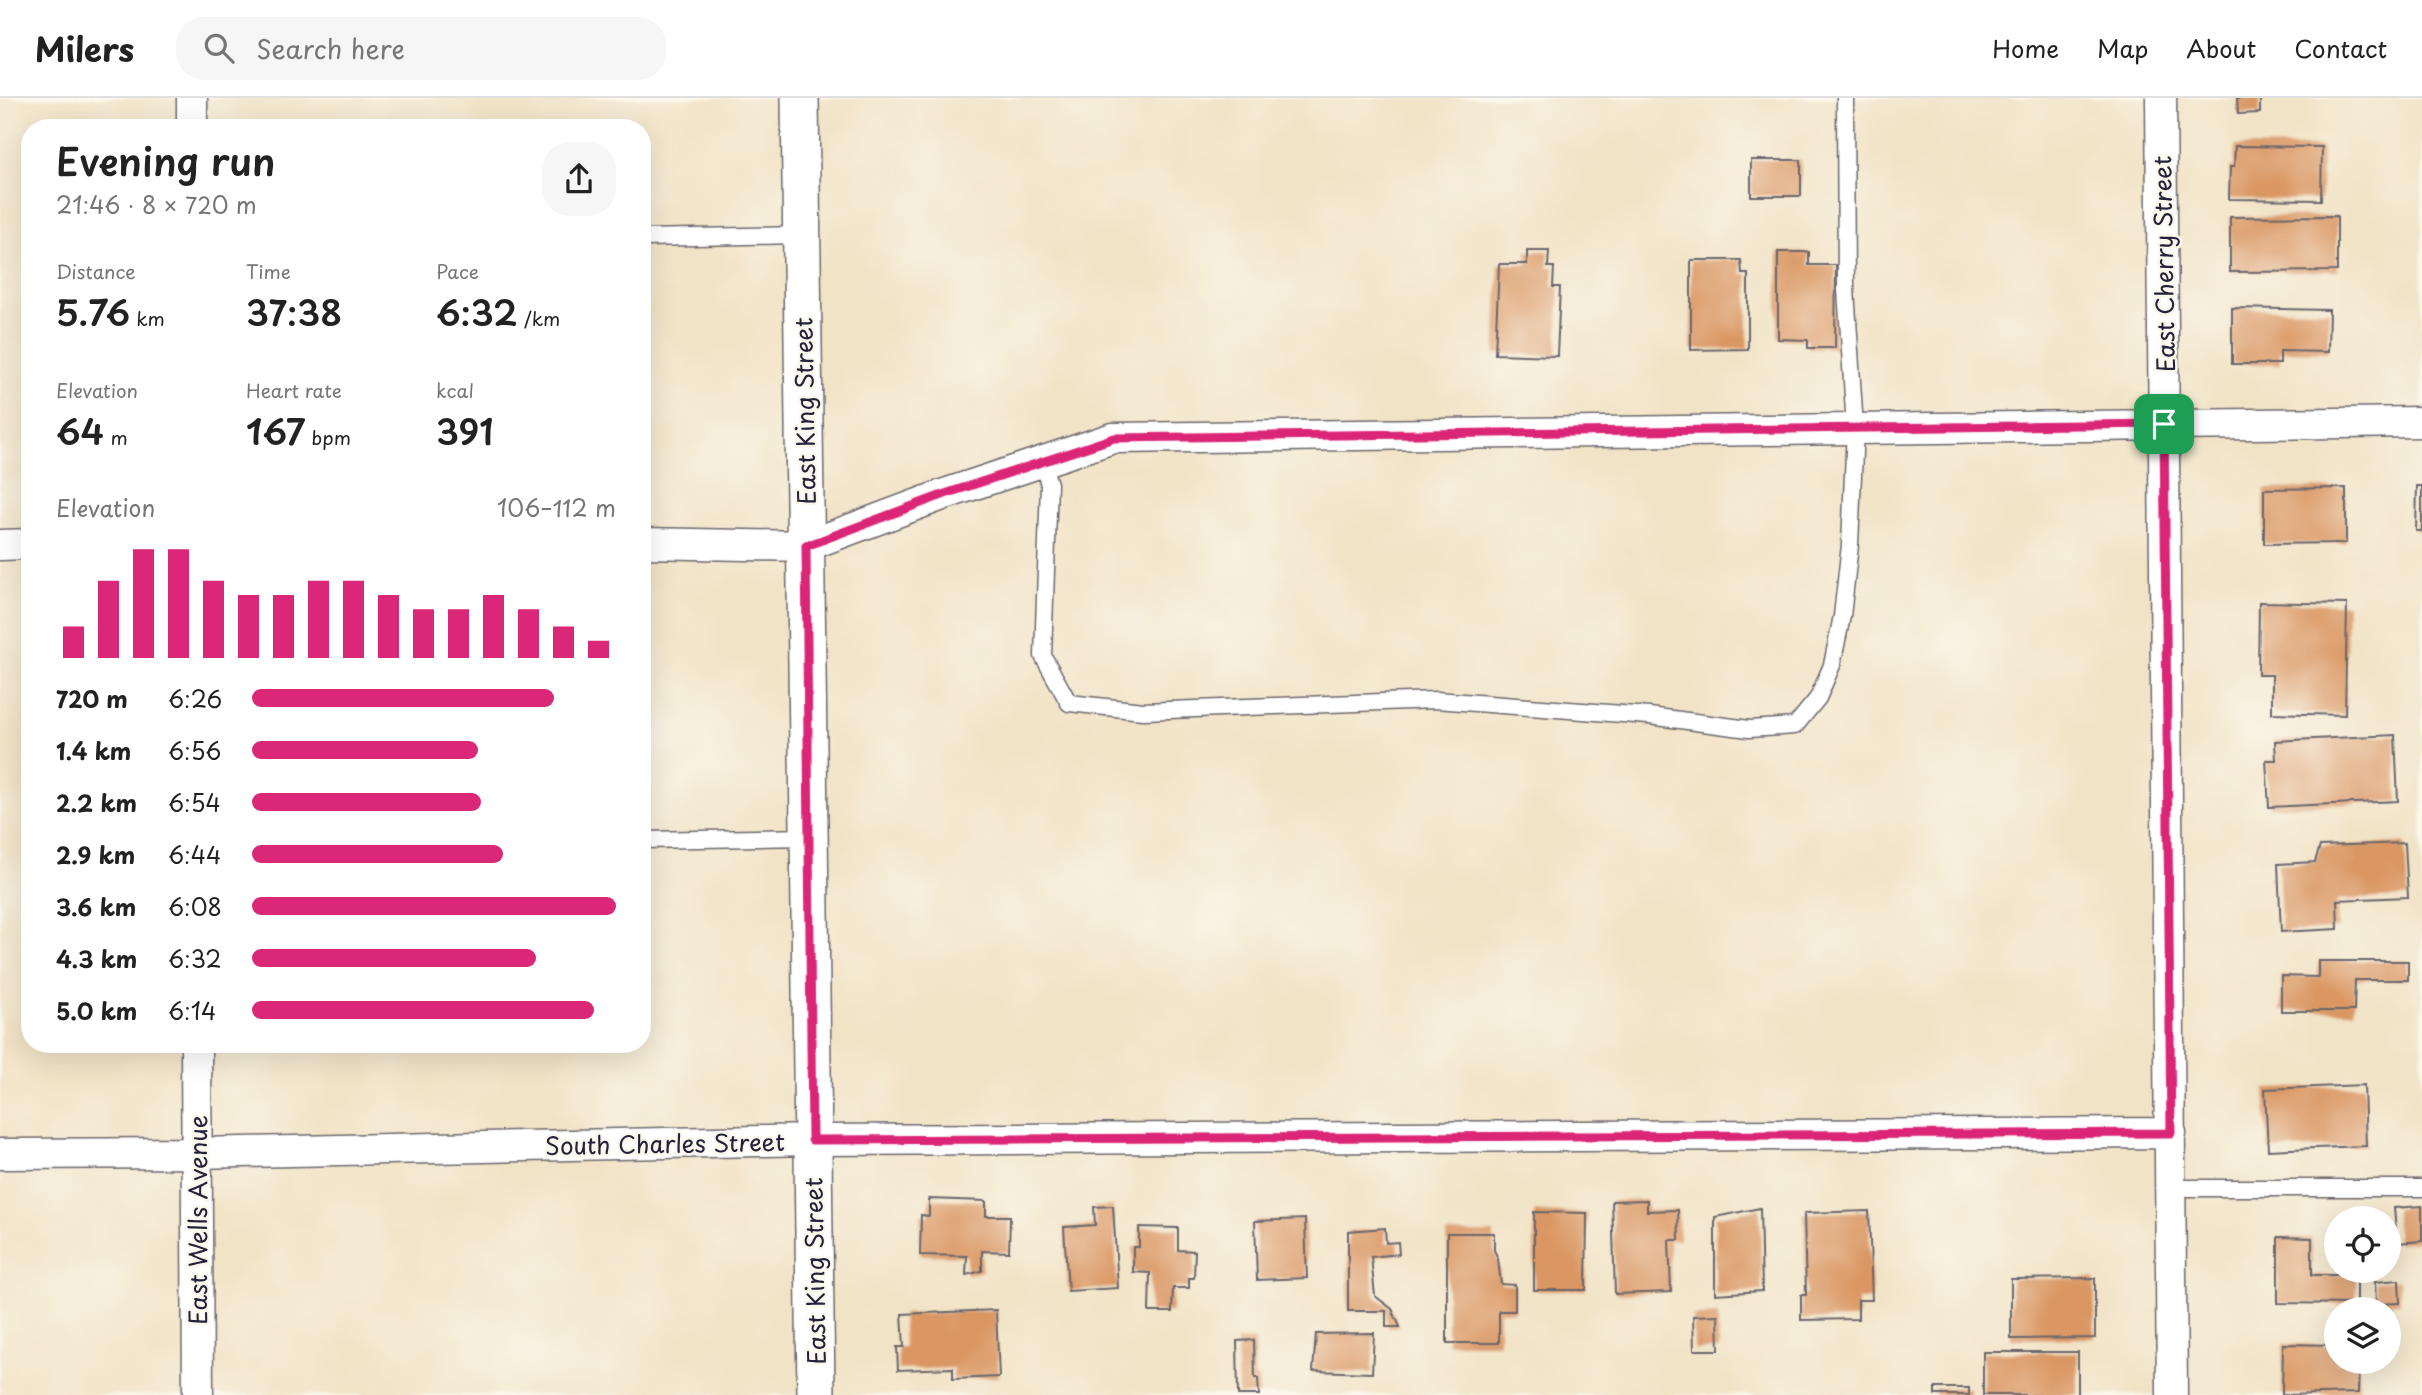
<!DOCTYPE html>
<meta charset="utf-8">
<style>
:root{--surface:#fff;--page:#f6f6f6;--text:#222;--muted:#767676;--line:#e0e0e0;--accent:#db2777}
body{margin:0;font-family:"Playpen Sans",sans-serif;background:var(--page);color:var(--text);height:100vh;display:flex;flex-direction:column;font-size:26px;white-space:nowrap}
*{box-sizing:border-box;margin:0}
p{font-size:23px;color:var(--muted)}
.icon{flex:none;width:38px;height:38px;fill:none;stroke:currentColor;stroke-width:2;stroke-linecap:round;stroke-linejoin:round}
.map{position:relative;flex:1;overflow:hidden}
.panel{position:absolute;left:21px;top:21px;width:630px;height:934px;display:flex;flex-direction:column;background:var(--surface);border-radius:28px;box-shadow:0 7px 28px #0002}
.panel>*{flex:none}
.buttons{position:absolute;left:2324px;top:1108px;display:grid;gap:14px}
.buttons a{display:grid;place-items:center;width:77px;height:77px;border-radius:50%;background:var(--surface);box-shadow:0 7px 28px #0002;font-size:35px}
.pin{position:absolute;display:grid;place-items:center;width:60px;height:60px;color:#fff;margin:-30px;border-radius:14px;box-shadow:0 4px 10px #0006}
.round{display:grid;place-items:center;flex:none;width:74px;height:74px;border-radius:28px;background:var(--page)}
.overview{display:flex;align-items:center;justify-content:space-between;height:119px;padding:0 35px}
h1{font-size:38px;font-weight:600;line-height:52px}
.figures{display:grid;grid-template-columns:repeat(3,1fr);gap:10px;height:119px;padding:7px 35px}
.figures div{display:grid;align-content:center}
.figures b{font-size:35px;font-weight:600}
.figures small{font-size:19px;font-weight:400}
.figures p{font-size:19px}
.chart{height:196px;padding:14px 35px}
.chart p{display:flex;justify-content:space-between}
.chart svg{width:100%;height:126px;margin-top:7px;stroke:var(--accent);stroke-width:6}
ul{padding:0 35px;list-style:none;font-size:23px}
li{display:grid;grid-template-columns:112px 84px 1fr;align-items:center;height:52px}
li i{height:18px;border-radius:9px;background:var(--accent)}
header{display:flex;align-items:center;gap:42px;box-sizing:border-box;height:98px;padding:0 35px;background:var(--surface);border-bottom:2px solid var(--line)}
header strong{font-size:33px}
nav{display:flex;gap:38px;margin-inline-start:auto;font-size:24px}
.search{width:490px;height:63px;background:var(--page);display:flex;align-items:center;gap:18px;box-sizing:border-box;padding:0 24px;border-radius:28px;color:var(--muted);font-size:26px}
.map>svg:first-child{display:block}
.building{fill:#da9764}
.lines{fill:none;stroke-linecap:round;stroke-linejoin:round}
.service-casing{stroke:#6a666c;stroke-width:19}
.minor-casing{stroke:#6a666c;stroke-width:33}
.tertiary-casing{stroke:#6a666c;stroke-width:40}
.service{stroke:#fff;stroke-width:16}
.minor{stroke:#fff;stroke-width:30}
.tertiary{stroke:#fff;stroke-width:37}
.route-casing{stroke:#fff;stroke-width:14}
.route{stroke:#db2777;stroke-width:9}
.labels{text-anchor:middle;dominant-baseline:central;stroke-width:5;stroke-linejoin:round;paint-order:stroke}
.street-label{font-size:24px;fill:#22223b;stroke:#fbf7ec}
</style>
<header>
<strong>Milers</strong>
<div class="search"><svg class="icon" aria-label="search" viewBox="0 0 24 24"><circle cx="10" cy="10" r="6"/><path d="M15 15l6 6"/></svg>Search here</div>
<nav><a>Home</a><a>Map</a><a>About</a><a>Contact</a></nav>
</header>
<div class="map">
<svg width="2422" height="1297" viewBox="0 0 2422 1297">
<rect width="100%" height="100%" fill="#fbf7ec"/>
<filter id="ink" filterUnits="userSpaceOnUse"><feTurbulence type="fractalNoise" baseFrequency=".0143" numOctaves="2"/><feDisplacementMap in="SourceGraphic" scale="14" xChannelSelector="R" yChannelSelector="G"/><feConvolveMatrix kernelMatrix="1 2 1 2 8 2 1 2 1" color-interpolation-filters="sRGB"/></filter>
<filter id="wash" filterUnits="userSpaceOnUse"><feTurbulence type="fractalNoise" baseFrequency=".00686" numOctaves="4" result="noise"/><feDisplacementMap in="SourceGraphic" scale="28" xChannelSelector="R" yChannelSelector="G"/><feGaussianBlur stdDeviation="1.57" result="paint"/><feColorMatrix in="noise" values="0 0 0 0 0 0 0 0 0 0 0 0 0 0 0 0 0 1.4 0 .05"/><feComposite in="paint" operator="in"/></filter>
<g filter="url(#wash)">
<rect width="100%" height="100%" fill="#f1e3c6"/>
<g id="blocks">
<!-- building -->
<path class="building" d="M2237 0H2260V15L2238 16Z
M2235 48 2322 49 2321 102 2229 101 2230 69H2234Z
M1751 62H1801V98H1751Z
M2337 118V173L2230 174V119Z
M1527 153H1549L1548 169H1554L1553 189H1560L1557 258 1495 256 1499 166H1527Z
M1778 154H1809V167H1836L1835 250H1808V242L1778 241Z
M1691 162H1741L1742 176H1748V251L1691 252Z
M2232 210 2329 212 2328 254 2280 253V266H2232Z
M2417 388H2422V433H2416Z
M2346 390V445L2264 446V391Z
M2259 504 2347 506 2345 617 2272 615V577H2258Z
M2395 637 2398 703 2269 709 2266 662H2276L2275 643Z
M2405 745 2408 799 2337 802 2338 831 2281 834 2278 766 2315 764 2320 748Z
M2318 863H2408V882H2355L2354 913H2281V878L2318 879Z
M2364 987 2366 1048 2268 1052 2265 991Z
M929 1101 986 1103V1118H1010L1009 1154 982 1153V1173L966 1177 967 1158 920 1157 921 1117 929 1118Z
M1647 1102V1113L1678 1112 1679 1142H1669L1671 1194 1615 1196 1612 1103Z
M1113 1108 1118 1190 1068 1193 1064 1129 1095 1127 1094 1109Z
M2422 1108V1143L2397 1145 2394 1110Z
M1760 1110 1762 1193 1715 1196V1119Z
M1869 1113 1872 1202H1858V1221L1801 1222V1197H1806L1804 1115Z
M1534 1114 1587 1115 1586 1192H1534Z
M1305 1121 1307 1180 1257 1182 1255 1123Z
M1139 1129 1178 1130V1152L1195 1153 1194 1180H1189V1190H1173L1172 1214H1149L1150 1175 1133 1174V1149H1139Z
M1385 1130 1386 1145 1398 1144 1399 1156 1371 1159 1375 1198 1392 1211 1400 1229H1386V1213H1348V1133Z
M1447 1135H1494V1152L1498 1161 1501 1186 1515 1187V1213H1499V1245H1447Z
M2278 1139 2312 1140V1177H2356V1206L2278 1205Z
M2095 1180V1240L2011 1241V1181Z
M2399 1182 2400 1205 2376 1206 2375 1184Z
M996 1212 999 1279 953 1281V1270L898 1272 897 1249H904L902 1216Z
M1718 1217 1719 1252H1694L1693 1218Z
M1374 1235 1372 1275 1313 1273 1316 1236Z
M1254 1242 1255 1280H1258L1259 1297H1238L1237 1243Z
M2283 1246 2336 1247V1264H2359L2358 1295 2282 1297Z
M1983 1254H2078V1297H1983Z
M1935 1290H1969V1297H1935Z"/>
</g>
</g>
<g filter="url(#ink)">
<use href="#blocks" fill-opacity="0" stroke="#6a666c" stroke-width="2"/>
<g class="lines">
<!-- service casing -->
<g class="service-casing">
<path id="service" d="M642 140 801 137
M1042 364 1049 386 1043 558 1069 605 1143 613 1436 602 1649 618 1749 631 1795 628 1818 600 1832 567 1842 518 1850 447 1855 330 1846 191 1845 0
M642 742 809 739
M2171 1090H2422"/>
</g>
<!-- minor casing -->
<g class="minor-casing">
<path id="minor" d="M192 0V30
M2161 0 2172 1297
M642 445 806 448 945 396 1113 340 2422 324
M0 447 30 446
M196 947 198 1297
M0 1056 197 1055 812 1042 2171 1035"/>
</g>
<!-- tertiary casing -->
<g class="tertiary-casing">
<path id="tertiary" d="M800 0 816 1297"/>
</g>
<!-- service -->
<use href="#service" class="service"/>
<!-- minor -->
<use href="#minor" class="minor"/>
<!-- tertiary -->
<use href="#tertiary" class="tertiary"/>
</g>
</g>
<g class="lines" filter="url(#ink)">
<!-- route casing -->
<g class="route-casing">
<path id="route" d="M2164 326 2171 1035 812 1042 806 448 945 396 1114 340Z"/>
</g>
<!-- route -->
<use href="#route" class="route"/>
</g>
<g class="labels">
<!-- street labels -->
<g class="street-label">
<text transform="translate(2163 166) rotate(-91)">East Cherry Street</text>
<text transform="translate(804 313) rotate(-91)">East King Street</text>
<text transform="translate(665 1045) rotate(-1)">South Charles Street</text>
<text transform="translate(197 1122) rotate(-90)">East Wells Avenue</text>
<text transform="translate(814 1173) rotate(-91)">East King Street</text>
</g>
</g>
</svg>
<div class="buttons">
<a><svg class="icon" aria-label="locate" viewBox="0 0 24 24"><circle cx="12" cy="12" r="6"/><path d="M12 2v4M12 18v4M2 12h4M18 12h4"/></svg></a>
<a><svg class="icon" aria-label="layers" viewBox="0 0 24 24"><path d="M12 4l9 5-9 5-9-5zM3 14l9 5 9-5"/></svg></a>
</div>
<div class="pin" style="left:2164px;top:326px;background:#1e9e55"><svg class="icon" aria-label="arrive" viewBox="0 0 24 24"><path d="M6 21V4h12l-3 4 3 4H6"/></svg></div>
<section class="panel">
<div class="overview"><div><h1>Evening run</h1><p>21:46 · 8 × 720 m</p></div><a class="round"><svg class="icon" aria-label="share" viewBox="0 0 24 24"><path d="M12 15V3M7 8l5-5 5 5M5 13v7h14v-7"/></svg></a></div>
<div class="figures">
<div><p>Distance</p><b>5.76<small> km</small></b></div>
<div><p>Time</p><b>37:38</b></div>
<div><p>Pace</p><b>6:32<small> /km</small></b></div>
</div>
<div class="figures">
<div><p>Elevation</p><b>64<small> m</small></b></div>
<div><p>Heart rate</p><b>167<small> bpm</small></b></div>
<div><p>kcal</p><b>391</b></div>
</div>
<div class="chart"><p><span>Elevation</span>106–112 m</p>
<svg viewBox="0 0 160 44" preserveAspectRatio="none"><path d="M5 44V33M15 44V17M25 44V6M35 44V6M45 44V17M55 44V22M65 44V22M75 44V17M85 44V17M95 44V22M105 44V27M115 44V27M125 44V22M135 44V27M145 44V33M155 44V38"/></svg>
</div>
<ul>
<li><b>720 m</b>6:26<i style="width:83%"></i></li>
<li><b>1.4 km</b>6:56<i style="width:62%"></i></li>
<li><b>2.2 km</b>6:54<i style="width:63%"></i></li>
<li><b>2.9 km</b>6:44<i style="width:69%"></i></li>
<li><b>3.6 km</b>6:08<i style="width:100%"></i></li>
<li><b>4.3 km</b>6:32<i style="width:78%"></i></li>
<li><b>5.0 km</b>6:14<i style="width:94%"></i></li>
</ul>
</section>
</div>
